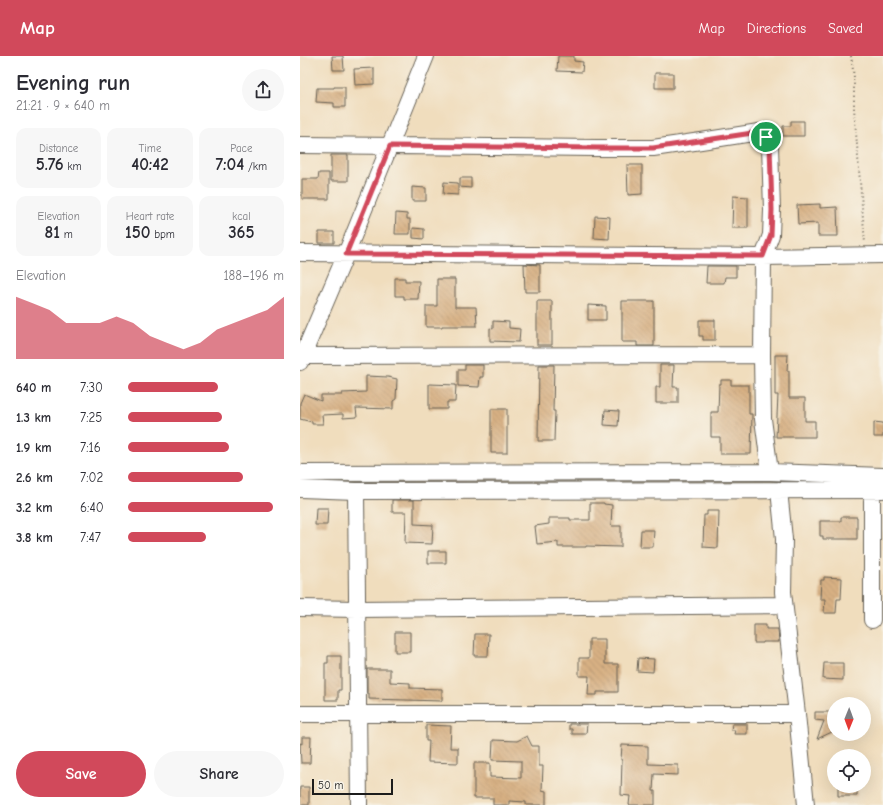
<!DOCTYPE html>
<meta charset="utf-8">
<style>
:root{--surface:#fff;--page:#f7f7f7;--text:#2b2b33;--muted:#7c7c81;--accent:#d1495b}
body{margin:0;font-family:"Comic Neue",sans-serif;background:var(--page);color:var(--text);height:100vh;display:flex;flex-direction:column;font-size:15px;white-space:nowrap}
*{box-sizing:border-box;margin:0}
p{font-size:13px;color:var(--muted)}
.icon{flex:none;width:22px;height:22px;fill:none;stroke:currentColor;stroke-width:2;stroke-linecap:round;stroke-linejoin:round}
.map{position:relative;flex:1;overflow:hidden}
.drawer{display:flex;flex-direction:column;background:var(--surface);width:300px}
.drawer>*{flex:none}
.needle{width:26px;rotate:181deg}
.fabs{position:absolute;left:527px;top:641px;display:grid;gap:8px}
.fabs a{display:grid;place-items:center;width:44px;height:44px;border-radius:50%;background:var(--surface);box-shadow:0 4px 16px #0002;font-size:20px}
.scale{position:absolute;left:12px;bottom:10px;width:81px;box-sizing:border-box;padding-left:4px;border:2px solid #1c1c1c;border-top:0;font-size:11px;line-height:14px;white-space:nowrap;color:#1c1c1c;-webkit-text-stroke:3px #f7f3e8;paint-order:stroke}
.pin{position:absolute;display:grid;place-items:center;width:34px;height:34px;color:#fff;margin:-17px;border:2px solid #fff;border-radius:50%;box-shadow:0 1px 4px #0007}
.round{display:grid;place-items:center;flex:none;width:42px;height:42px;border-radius:21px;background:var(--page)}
.head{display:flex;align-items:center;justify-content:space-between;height:68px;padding:0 16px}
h1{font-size:22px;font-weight:800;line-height:30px}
.figures{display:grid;grid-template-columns:repeat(3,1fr);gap:6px;height:68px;padding:4px 16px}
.figures div{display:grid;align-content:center;border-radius:10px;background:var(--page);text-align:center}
.figures b{font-size:17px;font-weight:800}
.figures small{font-size:11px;font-weight:400}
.figures p{font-size:11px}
.chart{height:112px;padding:8px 16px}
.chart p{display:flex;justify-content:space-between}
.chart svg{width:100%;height:72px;margin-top:4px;fill:var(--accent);opacity:.7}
.primary-button{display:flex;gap:8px;margin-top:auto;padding:8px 16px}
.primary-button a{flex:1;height:46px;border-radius:24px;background:var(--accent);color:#fff;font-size:16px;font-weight:800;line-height:46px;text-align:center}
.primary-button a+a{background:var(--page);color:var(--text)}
ul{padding:0 16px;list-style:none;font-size:13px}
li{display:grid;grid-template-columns:64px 48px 1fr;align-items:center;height:30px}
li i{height:10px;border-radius:5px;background:var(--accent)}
header{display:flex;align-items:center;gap:24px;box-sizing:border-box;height:56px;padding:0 20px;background:var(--accent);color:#fff}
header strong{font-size:19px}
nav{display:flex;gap:22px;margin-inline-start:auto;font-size:14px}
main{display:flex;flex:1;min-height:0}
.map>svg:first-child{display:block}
.building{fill:url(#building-back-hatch)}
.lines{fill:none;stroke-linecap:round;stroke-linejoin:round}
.minor-casing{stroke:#666054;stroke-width:18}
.path{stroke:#666054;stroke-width:2;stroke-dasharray:1 3;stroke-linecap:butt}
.minor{stroke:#fff;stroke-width:16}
.route-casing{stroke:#fff;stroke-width:8}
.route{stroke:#d1495b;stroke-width:5}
</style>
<header>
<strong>Map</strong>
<nav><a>Map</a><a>Directions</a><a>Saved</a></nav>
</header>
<main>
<section class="drawer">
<div class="head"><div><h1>Evening run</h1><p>21:21 · 9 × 640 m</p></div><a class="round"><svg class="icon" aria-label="share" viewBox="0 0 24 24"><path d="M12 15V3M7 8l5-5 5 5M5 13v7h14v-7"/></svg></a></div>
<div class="figures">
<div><p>Distance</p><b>5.76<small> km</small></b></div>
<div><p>Time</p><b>40:42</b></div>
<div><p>Pace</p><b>7:04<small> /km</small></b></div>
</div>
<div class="figures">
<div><p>Elevation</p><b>81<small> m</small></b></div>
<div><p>Heart rate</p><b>150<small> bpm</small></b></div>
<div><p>kcal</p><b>365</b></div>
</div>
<div class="chart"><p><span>Elevation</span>188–196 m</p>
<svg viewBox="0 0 160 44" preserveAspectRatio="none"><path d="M0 44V6L10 10L20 14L30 22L40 22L50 22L60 18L70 22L80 30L90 34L100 38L110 34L120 26L130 22L140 18L150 14L160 6V44z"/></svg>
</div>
<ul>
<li><b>640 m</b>7:30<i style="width:58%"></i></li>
<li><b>1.3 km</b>7:25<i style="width:60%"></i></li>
<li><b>1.9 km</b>7:16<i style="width:65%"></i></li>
<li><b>2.6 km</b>7:02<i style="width:74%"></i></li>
<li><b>3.2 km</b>6:40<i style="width:93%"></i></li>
<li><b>3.8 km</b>7:47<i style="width:50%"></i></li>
</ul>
<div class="primary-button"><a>Save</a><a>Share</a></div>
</section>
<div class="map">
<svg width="583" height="749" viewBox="0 0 583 749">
<defs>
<pattern id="building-back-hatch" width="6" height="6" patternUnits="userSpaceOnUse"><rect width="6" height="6" fill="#d7b083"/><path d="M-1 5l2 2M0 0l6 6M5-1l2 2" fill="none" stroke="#b89771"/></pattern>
</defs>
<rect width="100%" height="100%" fill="#f7f3e8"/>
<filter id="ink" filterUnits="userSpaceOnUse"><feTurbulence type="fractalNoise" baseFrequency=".025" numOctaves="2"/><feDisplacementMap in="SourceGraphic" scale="8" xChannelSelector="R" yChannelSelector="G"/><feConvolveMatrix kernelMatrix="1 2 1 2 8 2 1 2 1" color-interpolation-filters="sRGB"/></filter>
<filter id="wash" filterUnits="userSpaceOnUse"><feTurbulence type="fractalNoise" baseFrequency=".012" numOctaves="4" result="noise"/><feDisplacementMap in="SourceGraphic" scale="16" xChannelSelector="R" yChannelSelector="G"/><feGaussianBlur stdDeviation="0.9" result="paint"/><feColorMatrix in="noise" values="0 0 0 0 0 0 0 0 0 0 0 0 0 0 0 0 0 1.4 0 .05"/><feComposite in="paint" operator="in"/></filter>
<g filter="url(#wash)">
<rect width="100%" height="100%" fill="#f0ddbd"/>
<g id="blocks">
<!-- building -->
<path class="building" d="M32 0H43L44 14H33Z
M258 0H274V5L283 6 282 16 257 15Z
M74 12V28L55 29 54 13Z
M355 17H373V32H355Z
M34 31H45V51H34V47L16 46 17 32H34Z
M491 65H504V80H483V70H491Z
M31 99H48V125H31Z
M327 109H342V138L328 139Z
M19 117H29V143H2V123H18Z
M160 122H171V132L160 131Z
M144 126 158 127V139L143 138Z
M112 131 126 132V145H112Z
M433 140 448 141V172H432Z
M520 148V152L537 151 538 180H518V167L498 168 497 149Z
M96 157 107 158V163H110V178H95Z
M295 160 310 161 309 183 294 182Z
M113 172 124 173V183L113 182Z
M19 176H34V187H19Z
M224 208 240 209V236H225Z
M407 210H436V221H425L424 227H406Z
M95 222H105V225H119L118 243H104V240H95Z
M137 223H155V251H176L177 270H142V271H126V250H137Z
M237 245H252V289H237Z
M322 245H354V290H337V286H322Z
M288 249 306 250V264H288Z
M399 264H415V284H403V280H399Z
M193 265 209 266V272L220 273 219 286 190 285V272L193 273Z
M475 299H488L487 315H489V342H505V365H515V381H476L478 339H475Z
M165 309H183V321H180L179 331 158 330V314H165Z
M239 309H254L253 355H255L254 385H238Z
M360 309H374L373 331H378V347H356V331H360Z
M66 320 88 321 97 323 96 343 93 345V353L56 352 57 361 43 362V358L22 359 23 368H12V366L0 363V347L4 338 21 345V339H42V337L66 336Z
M421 324H431V329H449V358H452L451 398H420V381H411V356H418L419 328H421Z
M129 328 156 329 155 346H147V353H129Z
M191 353H207V397H191Z
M305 354 319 355 318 370 304 369Z
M574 366 583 367V381H574Z
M92 444H114V468L133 469 132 488 105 487 106 456H92Z
M290 447H304V448L312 449 311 470H321V491L286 490V491H258V486L237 488 235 470 249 468V462H270V464H290Z
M16 452H28L27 469H15Z
M407 455H419L418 492 403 491 404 459H407Z
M541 461H557V483H523V480H520V465H541Z
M341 474H354L353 491H340Z
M128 495H146V507H128Z
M524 521 542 522 541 543H537L536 557H524L525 543H520L521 524H524Z
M454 569H466V573H478L479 586H463V587H454Z
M95 576H110V596H95Z
M175 578H189L188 600H174Z
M289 583H305V608H318V636H297V639H288L289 620H279V602H289Z
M28 600H41V634H38V644H25V607H28Z
M338 602 354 603 353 616 337 615Z
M524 607H543V624L523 623Z
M67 613H90V626L110 627V632L142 633V645L69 643V637H67Z
M515 656H534V675L517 683 524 665 515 664Z
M269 668H287L286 678H272V673H269Z
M432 668H447V678H434L435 674H431Z
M126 669 151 670 150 692H158V707L128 706 129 685H126Z
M227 680 232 690H239V710H243L242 734 246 735V749H226V746L209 745V749H193V742H174V707H190V721L221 722V705L192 704 193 684 217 685Z
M2 681H11L10 707H1L0 687 2 688Z
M322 689 348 690V708L378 709V719L354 718 353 735H355V749H329L330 740 321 739 322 704H321Z
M538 730H557V740H538Z
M0 731H9V749H0Z"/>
</g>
</g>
<g filter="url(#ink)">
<use href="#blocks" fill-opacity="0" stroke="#666054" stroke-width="1"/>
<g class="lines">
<!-- minor casing -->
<g class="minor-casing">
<path id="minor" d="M0 89 297 92H353L401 85 459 76 466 81 470 90 472 154 471 179 463 201 462 299 463 363 470 416
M0 197 463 201 583 199
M0 300 462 299
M0 306 46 198 126 0
M0 417 470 416 583 420
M0 433 56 435 583 434
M479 434 484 483 483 536 497 658 506 749
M56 435 59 749
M0 552 57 553 484 549
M572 564V435
M0 658H497"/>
</g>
<!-- path -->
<path class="path" d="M551 0 554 21V52L565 187"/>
<!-- minor -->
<use href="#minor" class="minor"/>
</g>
</g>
<g class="lines" filter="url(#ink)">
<!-- route casing -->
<g class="route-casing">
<path id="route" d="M459 76 466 81 470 90 472 154 471 179 463 200 46 198 90 90 297 92H353Z"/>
</g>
<!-- route -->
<use href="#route" class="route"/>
</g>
</svg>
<div class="fabs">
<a><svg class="needle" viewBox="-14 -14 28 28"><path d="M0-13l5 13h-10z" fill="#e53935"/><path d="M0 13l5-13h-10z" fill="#7c7c81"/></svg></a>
<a><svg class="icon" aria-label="locate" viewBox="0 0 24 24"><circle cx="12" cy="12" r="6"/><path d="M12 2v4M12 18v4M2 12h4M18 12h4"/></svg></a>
</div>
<div class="scale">50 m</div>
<div class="pin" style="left:466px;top:81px;background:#1e9e55"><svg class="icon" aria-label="arrive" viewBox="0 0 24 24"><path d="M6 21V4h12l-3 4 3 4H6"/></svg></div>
</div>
</main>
